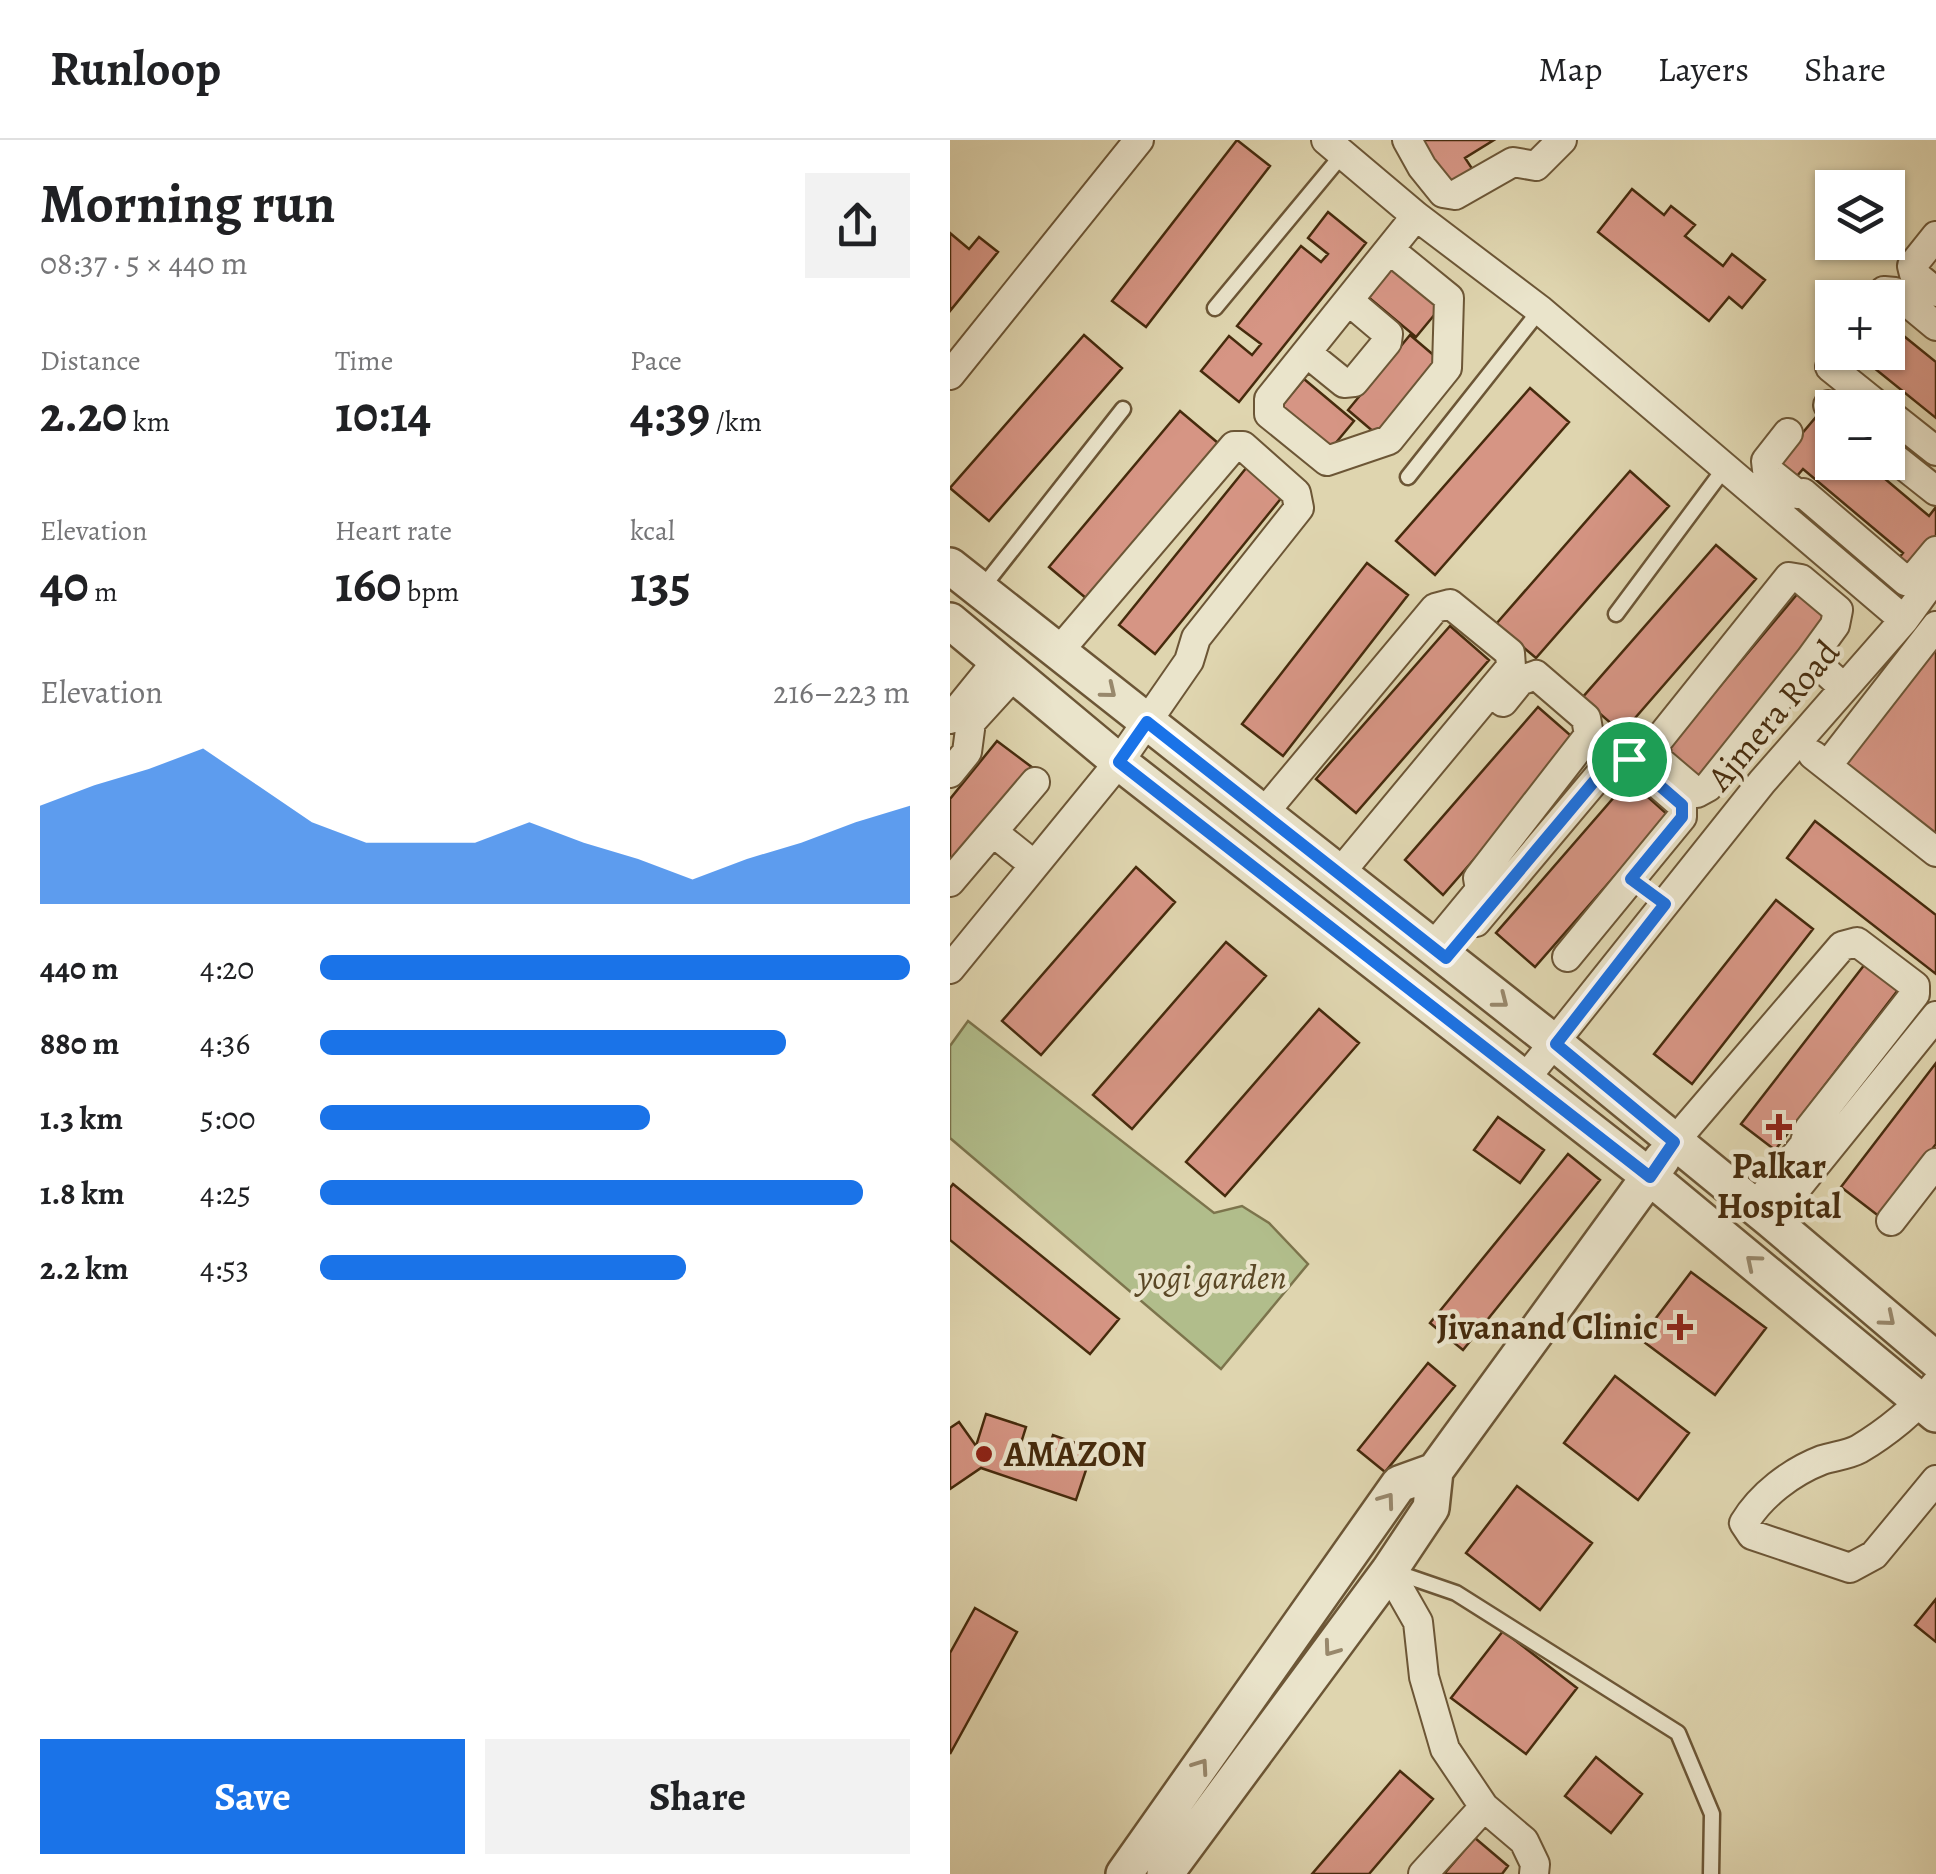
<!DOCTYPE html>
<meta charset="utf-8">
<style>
:root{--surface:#fff;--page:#f2f2f2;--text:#202124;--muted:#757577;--line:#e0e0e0;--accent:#1a73e8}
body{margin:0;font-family:Alegreya,serif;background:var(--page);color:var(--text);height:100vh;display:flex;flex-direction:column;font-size:38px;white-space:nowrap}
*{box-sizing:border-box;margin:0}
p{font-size:32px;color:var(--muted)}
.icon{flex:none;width:55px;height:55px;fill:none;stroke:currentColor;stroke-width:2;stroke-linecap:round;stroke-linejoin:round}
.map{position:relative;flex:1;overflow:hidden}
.panel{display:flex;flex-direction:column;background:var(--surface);width:950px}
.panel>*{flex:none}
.fabs{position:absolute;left:865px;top:30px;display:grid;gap:20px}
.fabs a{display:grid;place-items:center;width:90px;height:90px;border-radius:0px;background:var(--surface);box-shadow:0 2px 8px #0004;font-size:50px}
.pin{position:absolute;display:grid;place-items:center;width:85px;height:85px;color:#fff;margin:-42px;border:5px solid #fff;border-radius:50%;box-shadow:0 2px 10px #0007}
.round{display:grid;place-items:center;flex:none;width:105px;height:105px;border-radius:0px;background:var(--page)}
.head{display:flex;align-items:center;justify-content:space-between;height:170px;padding:0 40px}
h1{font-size:55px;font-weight:700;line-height:75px}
.metrics{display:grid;grid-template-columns:repeat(3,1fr);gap:15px;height:170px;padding:10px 40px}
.metrics div{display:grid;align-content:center}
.metrics b{font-size:50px;font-weight:700}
.metrics small{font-size:28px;font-weight:400}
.metrics p{font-size:28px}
.chart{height:280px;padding:20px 40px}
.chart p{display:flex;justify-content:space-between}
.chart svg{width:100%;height:180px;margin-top:10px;fill:var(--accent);opacity:.7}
.action{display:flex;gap:20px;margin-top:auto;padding:20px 40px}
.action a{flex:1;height:115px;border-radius:0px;background:var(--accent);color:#fff;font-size:40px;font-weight:700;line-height:115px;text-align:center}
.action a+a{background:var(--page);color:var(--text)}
ul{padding:0 40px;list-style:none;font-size:32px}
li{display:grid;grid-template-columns:160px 120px 1fr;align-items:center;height:75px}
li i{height:25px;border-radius:12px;background:var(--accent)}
header{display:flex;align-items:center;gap:60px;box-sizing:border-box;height:140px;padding:0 50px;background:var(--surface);border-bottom:2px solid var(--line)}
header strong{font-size:48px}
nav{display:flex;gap:55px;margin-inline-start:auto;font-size:35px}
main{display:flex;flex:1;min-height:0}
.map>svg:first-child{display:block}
.green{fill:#b1bd8b;stroke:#7c744c;stroke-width:2.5}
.building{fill:#d69584;stroke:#462b0d;stroke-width:2.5}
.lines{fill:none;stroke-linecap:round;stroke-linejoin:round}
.service-casing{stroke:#6c5636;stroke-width:19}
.minor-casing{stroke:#6c5636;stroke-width:32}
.tertiary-casing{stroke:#6c5636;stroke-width:40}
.service{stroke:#eae4cb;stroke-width:14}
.minor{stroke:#eae4cb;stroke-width:28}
.tertiary{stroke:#eae4cb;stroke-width:35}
.oneway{stroke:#98886c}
.route-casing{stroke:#fff;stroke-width:20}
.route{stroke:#1a73e8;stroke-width:12}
.poi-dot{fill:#8f2418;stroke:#eae4cb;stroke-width:4}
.labels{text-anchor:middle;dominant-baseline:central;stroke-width:9;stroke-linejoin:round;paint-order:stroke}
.street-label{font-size:35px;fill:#462b0d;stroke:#eae4cb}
.poi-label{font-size:35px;font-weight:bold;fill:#462b0d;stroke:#eae4cb}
.park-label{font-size:35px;font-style:italic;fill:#5b4826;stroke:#eae4cb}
</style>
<header>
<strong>Runloop</strong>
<nav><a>Map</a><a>Layers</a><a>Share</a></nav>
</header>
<main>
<section class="panel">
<div class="head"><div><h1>Morning run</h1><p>08:37 · 5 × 440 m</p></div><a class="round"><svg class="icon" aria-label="share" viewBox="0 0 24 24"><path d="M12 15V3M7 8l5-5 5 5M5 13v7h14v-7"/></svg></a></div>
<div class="metrics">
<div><p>Distance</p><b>2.20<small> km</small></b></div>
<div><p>Time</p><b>10:14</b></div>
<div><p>Pace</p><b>4:39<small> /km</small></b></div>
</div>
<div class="metrics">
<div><p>Elevation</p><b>40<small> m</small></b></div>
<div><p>Heart rate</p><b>160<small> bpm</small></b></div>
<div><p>kcal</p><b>135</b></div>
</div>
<div class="chart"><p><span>Elevation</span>216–223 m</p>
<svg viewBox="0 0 160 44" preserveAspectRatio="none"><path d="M0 44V20L10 15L20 11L30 6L40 15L50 24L60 29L70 29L80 29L90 24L100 29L110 33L120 38L130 33L140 29L150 24L160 20V44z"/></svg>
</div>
<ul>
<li><b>440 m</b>4:20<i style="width:100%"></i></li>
<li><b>880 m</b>4:36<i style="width:79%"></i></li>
<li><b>1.3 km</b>5:00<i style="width:56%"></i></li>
<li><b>1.8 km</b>4:25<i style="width:92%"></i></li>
<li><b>2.2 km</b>4:53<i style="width:62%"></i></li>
</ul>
<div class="action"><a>Save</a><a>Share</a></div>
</section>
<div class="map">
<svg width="986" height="1734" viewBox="0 0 986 1734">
<rect width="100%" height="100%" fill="#dfd5af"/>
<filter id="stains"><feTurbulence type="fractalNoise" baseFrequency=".002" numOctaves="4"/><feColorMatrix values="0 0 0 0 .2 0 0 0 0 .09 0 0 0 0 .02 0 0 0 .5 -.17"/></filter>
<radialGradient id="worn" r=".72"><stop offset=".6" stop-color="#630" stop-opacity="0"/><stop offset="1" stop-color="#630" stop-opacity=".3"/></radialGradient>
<!-- green -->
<path class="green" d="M18 881 264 1073 292 1066 319 1083 358 1124 271 1229 0 998V906Z"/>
<!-- building -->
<path class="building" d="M287 0 320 26 196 187 162 161Z
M471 0H544L515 18 523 30 499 45Z
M682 49 714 75 721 66 745 85 735 96 773 126 782 114 815 140 792 168 779 157 759 181 648 92Z
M378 72 416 103 289 262 251 231 279 196 302 215 311 204 287 186 351 106 371 122 378 114 358 98Z
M0 93 19 109 29 97 48 112 0 171Z
M445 121 495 162 466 197 417 156Z
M938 166 948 174 939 184 986 222V278L913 219 900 234 885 223 894 212H938Z
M134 195 172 228 39 381 0 348Z
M460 195 494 224 432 299 398 270Z
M354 239 404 281 379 311 329 269Z
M580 248 619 282 485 435 446 401Z
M230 271 268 303 137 459 99 427Z
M871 271 882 280V322H915L979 376 986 367V406L959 438 943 425 953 413 853 329 841 343 823 328Z
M297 327 333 356 205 514 169 485Z
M680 331 719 366 586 518 546 484Z
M766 405 806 439 672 593 632 558Z
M417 423 458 455 333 616 292 584Z
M849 452 879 478 747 640 713 614Z
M500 486 539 520 406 673 366 639Z
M986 508V695L895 625Z
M588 567 627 601 493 755 455 720Z
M47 601 83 628 0 730V659Z
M679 640 718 675 585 827 546 793Z
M865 681 986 775V834L837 718Z
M186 727 225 762 91 915 52 881Z
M826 760 863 789 742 944 704 914Z
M276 802 316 836 182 989 143 955Z
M915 824 948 850 825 1010 791 984Z
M369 869 409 903 275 1056 236 1022Z
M986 923V1004L930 1077 891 1047Z
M548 977 594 1010 570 1043 524 1010Z
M618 1014 650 1040 513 1210 480 1183Z
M3 1044 169 1179 140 1214 0 1100V1048Z
M741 1132 816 1188 765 1255 690 1199Z
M478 1223 505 1246 435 1332 408 1310Z
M665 1236 739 1293 688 1360 614 1303Z
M36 1274 76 1287 66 1319 92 1327 103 1295 143 1309 126 1360 31 1328 0 1349V1288L9 1282 26 1306Z
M567 1346 642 1403 590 1470 516 1413Z
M986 1459V1502L965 1485Z
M25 1468 67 1492 0 1614V1513Z
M553 1491 627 1548 576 1614 501 1558Z
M646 1617 692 1654 661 1693 615 1656Z
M450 1631 483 1659 419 1734H362Z
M525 1698 558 1726 552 1734H494Z"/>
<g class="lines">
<!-- service casing -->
<g class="service-casing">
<path id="service" d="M265 168 392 15
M458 337 590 170
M32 448 173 269
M666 474 774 329
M445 1432 506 1453 728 1593 762 1674 761 1734"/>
</g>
<!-- minor casing -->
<g class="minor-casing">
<path id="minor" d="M376 0 466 76 590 170 954 480
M457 0 472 27 493 53 505 55 563 22 586 26 612 0
M986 96 962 126 964 134 986 152
M440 110 499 158 497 228 439 300 377 321 319 274V259L466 76
M929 158 934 151 945 152 986 186
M885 212 880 227 931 268
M357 213 394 243 404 242 437 202 438 194 399 161
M0 235 189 0
M878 265 882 268
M938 273 986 311
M838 293 816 321 817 330 847 354 853 353 956 441H961L986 411
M938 313 986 351
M861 518 758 647 747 653 707 619 706 603 839 437 851 439 888 470 885 485 861 518 894 548
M0 579 47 521
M863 615 986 712
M877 626 986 486
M0 633 17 612 21 582 64 535
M312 675 485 468 500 464 560 513 561 527 389 734
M43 692 84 725
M0 742 85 642
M526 782 662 620 679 619 732 665V677L617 817
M483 807 530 750 528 738 639 595 636 578 586 535 570 541 553 562
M0 829 169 622 239 521 246 498 349 368 346 353 293 306H284L109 511
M575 939 812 642 954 480 986 436
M724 1002 892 806 907 802 965 846V854L859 989 854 1005 805 1067
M821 1080 986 876
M941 1081 986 1023
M986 1244C966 1269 936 1293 909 1309 898 1315 884 1316 872 1320 841 1332 811 1355 794 1383L802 1395 900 1428 924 1415 986 1340
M439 1431 468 1482 474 1537 495 1609 534 1667 574 1701 585 1724 584 1734
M473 1734 534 1667"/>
</g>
<!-- tertiary casing -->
<g class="tertiary-casing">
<path id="tertiary" d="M0 426 606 904 821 1080 986 1220
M0 481 169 622 700 1037 986 1274
M174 1734 449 1344 485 1331
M215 1734 439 1431 481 1368 485 1331 712 1019"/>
</g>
<!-- service -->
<use href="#service" class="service"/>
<!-- minor -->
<use href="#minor" class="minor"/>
<!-- tertiary -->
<use href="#tertiary" class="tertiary"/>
</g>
<!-- one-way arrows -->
<defs><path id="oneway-chevron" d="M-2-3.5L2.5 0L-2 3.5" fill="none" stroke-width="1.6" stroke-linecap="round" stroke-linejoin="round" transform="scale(2.5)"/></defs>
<g class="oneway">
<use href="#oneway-chevron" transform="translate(159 551) rotate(39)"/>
<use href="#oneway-chevron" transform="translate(551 861) rotate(38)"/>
<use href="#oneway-chevron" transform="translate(803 1122) rotate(-140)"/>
<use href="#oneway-chevron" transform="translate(938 1179) rotate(40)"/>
<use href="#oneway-chevron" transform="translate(437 1360) rotate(-54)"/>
<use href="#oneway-chevron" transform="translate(381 1509) rotate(126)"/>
<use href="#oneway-chevron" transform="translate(251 1626) rotate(-55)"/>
</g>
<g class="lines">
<!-- route casing -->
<g class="route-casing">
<path id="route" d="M197 582 496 818 662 620 679 619 732 665V677L681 739 715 764 606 904 724 1002 700 1037 169 622Z"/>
</g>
<!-- route -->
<use href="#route" class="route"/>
</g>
<!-- markers -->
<g class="poi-dot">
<path d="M824 972h10v10h10v10h-10v10h-10v-10h-10v-10h10z"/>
<path d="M725 1172h10v10h10v10h-10v10h-10v-10h-10v-10h10z"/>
<circle cx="34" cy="1314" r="10"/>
</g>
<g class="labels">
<!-- street labels -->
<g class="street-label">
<text transform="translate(823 575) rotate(-50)">Ajmera Road</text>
</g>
<!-- poi labels -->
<g class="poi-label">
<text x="829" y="1026">Palkar<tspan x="829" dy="40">Hospital</tspan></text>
<text x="708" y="1187" text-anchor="end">Jivanand Clinic</text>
<text x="54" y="1314" text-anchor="start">AMAZON</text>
</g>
<!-- park labels -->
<g class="park-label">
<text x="262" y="1137">yogi garden</text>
</g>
</g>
<rect width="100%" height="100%" filter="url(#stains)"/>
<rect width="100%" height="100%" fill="url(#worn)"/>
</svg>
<div class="fabs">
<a><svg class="icon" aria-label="layers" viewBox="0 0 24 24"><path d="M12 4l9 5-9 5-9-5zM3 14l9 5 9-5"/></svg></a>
<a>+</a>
<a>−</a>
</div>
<div class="pin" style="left:679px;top:619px;background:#1e9e55"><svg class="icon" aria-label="arrive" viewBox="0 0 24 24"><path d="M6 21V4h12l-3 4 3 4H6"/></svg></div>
</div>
</main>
